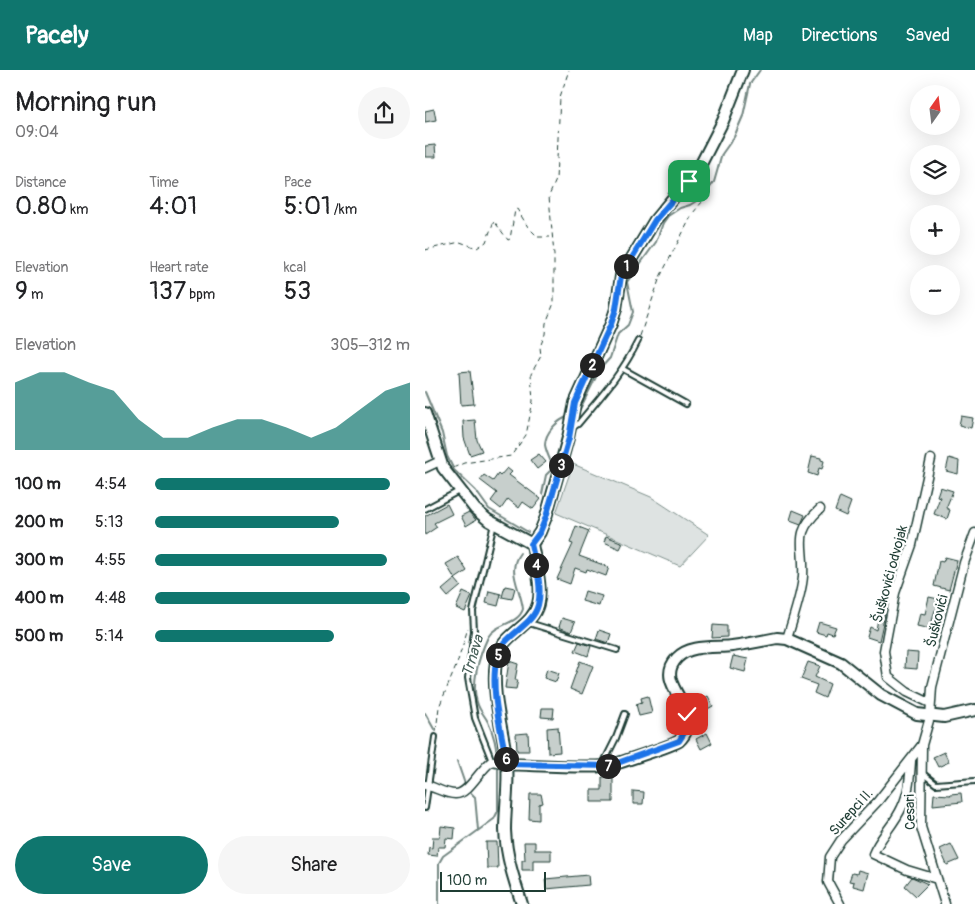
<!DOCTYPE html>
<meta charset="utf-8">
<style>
:root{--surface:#fff;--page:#f6f6f6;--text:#202124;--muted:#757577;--accent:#0f766e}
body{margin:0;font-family:Pangolin,sans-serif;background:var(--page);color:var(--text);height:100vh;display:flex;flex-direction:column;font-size:19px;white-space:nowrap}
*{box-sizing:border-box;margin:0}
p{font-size:16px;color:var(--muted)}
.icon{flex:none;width:28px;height:28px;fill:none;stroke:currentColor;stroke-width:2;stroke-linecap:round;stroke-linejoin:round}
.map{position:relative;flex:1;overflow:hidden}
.panel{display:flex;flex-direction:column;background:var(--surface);width:425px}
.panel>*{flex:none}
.needle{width:32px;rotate:14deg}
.buttons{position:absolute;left:485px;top:15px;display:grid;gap:10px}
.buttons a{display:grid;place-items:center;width:50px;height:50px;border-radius:50%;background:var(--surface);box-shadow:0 5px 20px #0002;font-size:25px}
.scale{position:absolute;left:15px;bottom:12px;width:106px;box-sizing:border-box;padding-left:5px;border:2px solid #1f3d34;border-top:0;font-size:14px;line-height:18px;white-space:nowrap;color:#1f3d34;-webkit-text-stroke:4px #fff;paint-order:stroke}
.pin{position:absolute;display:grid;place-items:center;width:42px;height:42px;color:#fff;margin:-21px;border-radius:10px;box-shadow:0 2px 8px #0006}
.km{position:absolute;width:25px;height:25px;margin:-12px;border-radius:50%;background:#222;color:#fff;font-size:14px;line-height:25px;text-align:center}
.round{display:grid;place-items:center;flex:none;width:52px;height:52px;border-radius:26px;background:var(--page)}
.overview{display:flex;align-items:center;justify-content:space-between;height:85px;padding:0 15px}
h1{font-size:28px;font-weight:600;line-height:38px}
.stats{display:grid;grid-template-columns:repeat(3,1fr);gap:8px;height:85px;padding:5px 15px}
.stats div{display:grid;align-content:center}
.stats b{font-size:25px;font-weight:600}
.stats small{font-size:14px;font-weight:400}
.stats p{font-size:14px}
.chart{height:140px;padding:10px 15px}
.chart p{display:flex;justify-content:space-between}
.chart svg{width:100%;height:90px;margin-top:5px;fill:var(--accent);opacity:.7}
.button{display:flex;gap:10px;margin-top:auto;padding:10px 15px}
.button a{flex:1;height:58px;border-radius:30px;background:var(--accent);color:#fff;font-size:20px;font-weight:600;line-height:58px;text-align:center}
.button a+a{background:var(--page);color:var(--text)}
ul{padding:0 15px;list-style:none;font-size:16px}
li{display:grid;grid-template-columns:80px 60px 1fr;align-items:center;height:38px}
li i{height:12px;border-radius:6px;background:var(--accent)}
header{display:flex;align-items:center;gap:30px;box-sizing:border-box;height:70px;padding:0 25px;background:var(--accent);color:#fff}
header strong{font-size:24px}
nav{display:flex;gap:28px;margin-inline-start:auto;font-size:18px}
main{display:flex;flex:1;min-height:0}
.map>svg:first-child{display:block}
.green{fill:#dee3e2;stroke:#7e908b}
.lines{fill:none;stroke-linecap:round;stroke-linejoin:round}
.stream{stroke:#758883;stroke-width:2}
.building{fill:#c7cfcc;stroke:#1f3d34}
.lane-casing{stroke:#1f3d34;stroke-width:8}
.street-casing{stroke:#1f3d34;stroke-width:11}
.secondary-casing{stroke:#1f3d34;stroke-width:14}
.path{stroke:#1f3d34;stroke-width:1;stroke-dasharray:5 4;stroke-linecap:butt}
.lane{stroke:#fff;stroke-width:4}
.street{stroke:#fff;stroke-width:8}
.secondary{stroke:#fff;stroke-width:10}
.route-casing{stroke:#fff;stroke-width:10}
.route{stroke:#1a73e8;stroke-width:6}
.labels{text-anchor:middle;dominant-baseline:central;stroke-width:4.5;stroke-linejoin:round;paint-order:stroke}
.street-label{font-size:14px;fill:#1f3d34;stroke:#fff}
.water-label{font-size:15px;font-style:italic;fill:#4a625b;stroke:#fff}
</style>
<header>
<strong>Pacely</strong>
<nav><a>Map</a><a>Directions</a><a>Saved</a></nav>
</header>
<main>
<section class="panel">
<div class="overview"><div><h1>Morning run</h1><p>09:04</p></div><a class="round"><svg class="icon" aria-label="share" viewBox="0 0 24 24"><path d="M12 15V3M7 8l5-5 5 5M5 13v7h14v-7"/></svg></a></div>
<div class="stats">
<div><p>Distance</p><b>0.80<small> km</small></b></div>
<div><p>Time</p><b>4:01</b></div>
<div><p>Pace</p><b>5:01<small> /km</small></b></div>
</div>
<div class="stats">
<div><p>Elevation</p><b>9<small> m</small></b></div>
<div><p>Heart rate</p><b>137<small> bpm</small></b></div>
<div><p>kcal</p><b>53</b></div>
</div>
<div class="chart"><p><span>Elevation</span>305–312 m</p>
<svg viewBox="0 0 160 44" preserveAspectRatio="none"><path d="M0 44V11L10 6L20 6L30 11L40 15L50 29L60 38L70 38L80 33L90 29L100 29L110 33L120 38L130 33L140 24L150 15L160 11V44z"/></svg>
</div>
<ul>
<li><b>100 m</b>4:54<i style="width:92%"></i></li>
<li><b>200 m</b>5:13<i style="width:72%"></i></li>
<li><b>300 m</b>4:55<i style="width:91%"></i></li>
<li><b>400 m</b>4:48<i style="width:100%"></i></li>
<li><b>500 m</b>5:14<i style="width:70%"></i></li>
</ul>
<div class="button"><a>Save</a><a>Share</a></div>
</section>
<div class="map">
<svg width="550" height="834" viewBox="0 0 550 834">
<rect width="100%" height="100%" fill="#fff"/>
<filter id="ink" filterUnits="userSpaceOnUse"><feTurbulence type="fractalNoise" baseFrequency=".02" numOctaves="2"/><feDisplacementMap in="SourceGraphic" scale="10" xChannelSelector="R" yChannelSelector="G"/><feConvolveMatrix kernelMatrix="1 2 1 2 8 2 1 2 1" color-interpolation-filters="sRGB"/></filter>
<g filter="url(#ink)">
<!-- green -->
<path class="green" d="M148 394 226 427 284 465 255 496 131 443Z"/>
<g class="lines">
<!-- stream -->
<path class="stream" d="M0 322 17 363 22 386 29 400 51 421 64 439 103 462
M153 343 175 299 185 288 193 264 203 255 208 242 202 212 231 172 238 153 243 146 255 138 265 135 279 126 289 112 297 84 309 67 318 46 325 14 335 0
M117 424 121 405 128 398C126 391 121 382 120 375 120 362 133 350 144 346
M0 643 9 659
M72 689C72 677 68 663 63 652 60 646 55 641 53 635 45 615 54 586 63 567 71 553 93 555 98 539 96 519 81 501 95 483
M32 691 41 717
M44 721 50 727 53 760
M14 834V793L18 786 69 749 73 741V694"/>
</g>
<!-- building -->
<path class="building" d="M9 39 11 50 0 52V41Z
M10 75 11 87H0V76Z
M45 301 49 334 36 335 34 302Z
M536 346 548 348 546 358 534 355Z
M50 350 52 370 57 381 45 385 39 368 38 351Z
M114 384 121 392 112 399 105 390Z
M387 386 396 388V390L399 391 397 399 394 398 392 406 383 403Z
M524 388 534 391 533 404 521 401Z
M82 398 87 402 84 405 116 429 108 439 98 432 94 438 83 429 76 439 66 431 72 423 55 410 59 405 68 411 73 404 75 406Z
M515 417 528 421 521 438 525 440 522 449 509 444 515 427 512 426Z
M415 427 426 432 421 446 410 441Z
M22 434 27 444 9 453 12 457 0 465V446Z
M368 440 380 445 376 454 365 450Z
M44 442 51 450 41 456 36 446Z
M151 456 164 461 154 486 184 497 181 506 162 499 161 502 150 498 145 514 132 509 148 474 145 473Z
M181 466 198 473 195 479 179 472Z
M33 487 42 501 30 509 21 494Z
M520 487 532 490 524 520 509 516 514 491 518 492Z
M30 509 36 516 23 527 17 520Z
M80 516 90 518 87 529 77 527Z
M64 521 76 524 73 536 61 533Z
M160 521 177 526 174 536 157 531Z
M38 522 47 526 40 542 31 538Z
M504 527 518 530 516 541 510 540 505 559 492 556 495 543 500 544Z
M454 543 460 544 454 571 442 567 445 557 451 560Z
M137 548 150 552 146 562 134 557Z
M394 552 411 557 408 564 402 562 401 565 391 562Z
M288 555 302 556V567L287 568Z
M174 560 186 564 183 573 171 569Z
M154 572 166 576 163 586 150 581Z
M481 582 493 583 492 599 480 598Z
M308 586 323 589 320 602 305 598Z
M84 591 93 594 90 610H93L91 619 80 618Z
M155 591 168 596 157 624 145 619Z
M383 592 395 596 390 607 405 614 400 628 389 623 392 615 376 609Z
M122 599 134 603 131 612 119 608Z
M223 626 227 643 214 646 211 634 217 632 216 628Z
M283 626 288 636 277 642 272 632Z
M117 638H129L128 648 116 647Z
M133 657 135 682 123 683 122 658Z
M103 663 104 681H92L91 664Z
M282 663 287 673 276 679 271 669Z
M519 682 524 692 513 697 508 687Z
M177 707H188V732H166V720H177Z
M208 721 219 722 218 734H208Z
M536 723 537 732 508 735 509 724 526 725 525 724Z
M105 724H116L118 733 114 734V750L104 749Z
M16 756 30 758 29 769 21 768 20 777H13L12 786 3 785 4 777 7 778 8 767H15Z
M61 772H72L73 798H62Z
M99 772H110V780H126V790H108V800H97V790H100Z
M526 774 534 790 522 795 515 779Z
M433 800 443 803 439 819 428 816 429 812 424 811 427 803 432 804Z
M163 805 164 815 121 819 120 809Z
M487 807 503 814 491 826 480 816Z"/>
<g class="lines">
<!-- lane casing -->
<g class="lane-casing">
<path id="lane" d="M198 299 261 334
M147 358 153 354C176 326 196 305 213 271
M0 439 34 421
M104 553 192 580
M67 691 50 648 43 608 49 561 48 541 69 454
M178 694 191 668 200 644
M497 703 511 714 550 711
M0 738 10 667"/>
</g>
<!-- street casing -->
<g class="street-casing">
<path id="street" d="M0 398 15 391
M362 569C367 551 377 524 378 506 380 473 367 465 395 439
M505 633 482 622 463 607 459 581 470 523 487 475 506 389
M486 691C485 706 484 723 477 737 469 755 455 767 448 784L482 800 512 809
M0 715C10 717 20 724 30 724 43 725 54 700 67 691L82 694
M415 834 403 812 405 787 416 770 453 731 497 675
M520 834 496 757 497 675 505 647 507 617 539 493 550 463"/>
</g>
<!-- secondary casing -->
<g class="secondary-casing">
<path id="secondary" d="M0 343 18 398 50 439 63 450 107 474
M107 474 115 462 121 447 143 368 150 333 186 254 191 239 196 206 230 150 276 94 298 51 318 0
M82 694C115 695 149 698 182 696 188 695 249 675 254 671 262 664 265 653 262 643 256 625 234 607 252 588 265 574 291 578 307 576 322 574 337 571 352 568L362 569 416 593 456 625 492 644 519 647 550 640
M97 834C89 810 81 786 80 760 80 738 84 714 82 692 78 659 66 625 71 591 75 564 107 558 113 534 118 516 110 493 107 474"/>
</g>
<!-- path -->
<path class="path" d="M0 180 35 172 52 178 61 172 69 151 83 170 85 169 90 140 92 139 103 157 113 167H125
M215 266 235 207 268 143 277 132
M28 398 39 393 86 386 101 365 108 331 106 304 116 286 115 277 120 264 121 253 129 233V185L124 126 131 110 135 27 144 0
M11 661 14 637 32 594 43 558"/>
<!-- lane -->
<use href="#lane" class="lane"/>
<!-- street -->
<use href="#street" class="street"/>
<!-- secondary -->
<use href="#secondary" class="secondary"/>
</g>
</g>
<g class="lines" filter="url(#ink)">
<!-- route casing -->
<g class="route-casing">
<path id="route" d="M262 644 264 652 261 660 254 671 184 696 82 694C77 663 64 619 72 588 77 564 107 558 113 535 118 516 110 493 106 474L115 462 121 447 144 368 150 333 186 254 191 239 196 206 230 150 264 111"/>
</g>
<!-- route -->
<use href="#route" class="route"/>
</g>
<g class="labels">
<!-- street labels -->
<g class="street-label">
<text transform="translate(465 504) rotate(-75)">Šuškovići odvojak</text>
<text transform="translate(512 551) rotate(-76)">Šuškovići</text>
<text transform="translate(426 742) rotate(-48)">Surepci II.</text>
<text transform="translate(485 742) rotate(-92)">Cesari</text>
</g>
<!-- water labels -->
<g class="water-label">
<text transform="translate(48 586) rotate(-73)">Trnava</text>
</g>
</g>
</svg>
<div class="buttons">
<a><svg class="needle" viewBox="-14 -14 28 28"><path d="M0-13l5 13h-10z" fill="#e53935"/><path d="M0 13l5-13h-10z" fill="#757577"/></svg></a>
<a><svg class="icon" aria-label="layers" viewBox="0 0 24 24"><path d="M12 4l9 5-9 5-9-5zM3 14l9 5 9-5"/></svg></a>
<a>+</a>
<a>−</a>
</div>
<div class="scale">100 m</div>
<div class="pin" style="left:264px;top:111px;background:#1e9e55"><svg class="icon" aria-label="arrive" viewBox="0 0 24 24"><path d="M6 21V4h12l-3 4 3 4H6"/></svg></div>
<div class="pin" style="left:262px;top:644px;background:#d93025"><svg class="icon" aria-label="check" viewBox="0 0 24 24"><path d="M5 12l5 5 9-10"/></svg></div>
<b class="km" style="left:201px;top:196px">1</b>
<b class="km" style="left:167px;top:295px">2</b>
<b class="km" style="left:136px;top:395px">3</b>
<b class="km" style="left:111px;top:495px">4</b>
<b class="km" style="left:73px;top:585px">5</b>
<b class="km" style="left:81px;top:689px">6</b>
<b class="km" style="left:183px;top:696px">7</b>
</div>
</main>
